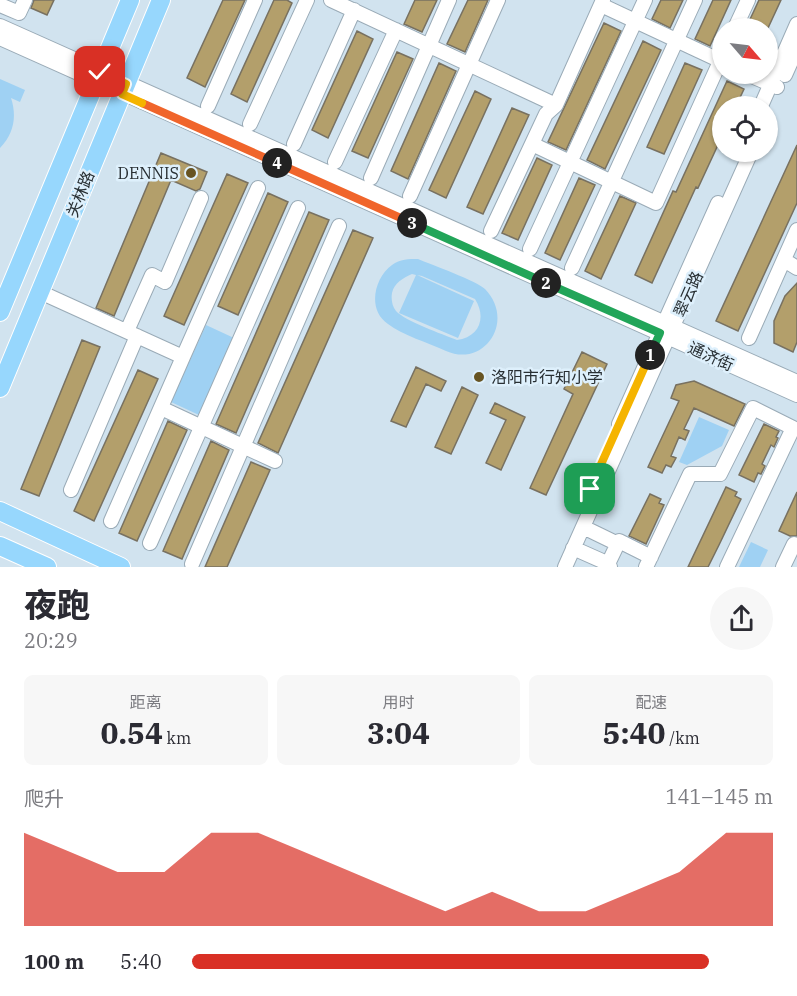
<!DOCTYPE html>
<html lang="zh">
<meta charset="utf-8">
<style>
:root{--surface:#fff;--page:#f7f7f7;--text:#2b2b33;--muted:#7c7c81;--accent:#d93025}
body{margin:0;font-family:"IBM Plex Serif","Noto Sans SC",serif;background:var(--page);color:var(--text);height:100vh;display:flex;flex-direction:column;font-size:22px;white-space:nowrap}
*{box-sizing:border-box;margin:0}
p{font-size:20px;color:var(--muted)}
.icon{flex:none;width:33px;height:33px;fill:none;stroke:currentColor;stroke-width:2;stroke-linecap:round;stroke-linejoin:round}
.map{position:relative;height:567px;overflow:hidden}
.sheet{display:flex;flex-direction:column;background:var(--surface);flex:1}
.sheet>*{flex:none}
.needle{width:39px;rotate:118deg}
.controls{position:absolute;left:712px;top:18px;display:grid;gap:12px}
.controls a{display:grid;place-items:center;width:66px;height:66px;border-radius:50%;background:var(--surface);box-shadow:0 2px 4px #0004;font-size:30px}
.pin{position:absolute;display:grid;place-items:center;width:51px;height:51px;color:#fff;margin:-26px;border-radius:12px;box-shadow:0 3px 9px #0006}
.km{position:absolute;width:30px;height:30px;margin:-15px;border-radius:50%;background:#222;color:#fff;font-size:16px;line-height:30px;text-align:center}
.round{display:grid;place-items:center;flex:none;width:63px;height:63px;border-radius:32px;background:var(--page)}
.head{display:flex;align-items:center;justify-content:space-between;height:102px;padding:0 24px}
h1{font-size:33px;font-weight:800;line-height:45px}
.figures{display:grid;grid-template-columns:repeat(3,1fr);gap:9px;height:102px;padding:6px 24px}
.figures div{display:grid;align-content:center;border-radius:9px;background:var(--page);text-align:center}
.figures b{font-size:30px;font-weight:800}
.figures small{font-size:16px;font-weight:400}
.figures p{font-size:16px}
.chart{height:168px;padding:12px 24px}
.chart p{display:flex;justify-content:space-between}
.chart svg{width:100%;height:108px;margin-top:6px;fill:var(--accent);opacity:.7}
ul{padding:0 24px;list-style:none;font-size:20px}
li{display:grid;grid-template-columns:96px 72px 1fr;align-items:center;height:45px}
li i{height:15px;border-radius:8px;background:var(--accent)}
.map>svg:first-child{display:block}
.green{fill:#9fd1f3;fill-rule:evenodd}
.building{fill:#b39f6b;stroke:#787161;stroke-width:1.5}
.lines{fill:none;stroke-linecap:round;stroke-linejoin:round}
.minor-casing{stroke:#9aabb7;stroke-width:16}
.major-casing{stroke:#fff;stroke-width:20}
.minor{stroke:#fff;stroke-width:14}
.major{stroke:#97d7fd;stroke-width:18}
.split-1-casing{stroke:#fff;stroke-width:12}
.split-2-casing{stroke:#fff;stroke-width:12}
.split-3-casing{stroke:#fff;stroke-width:12}
.split-4-casing{stroke:#fff;stroke-width:12}
.split-5-casing{stroke:#fff;stroke-width:12}
.split-6-casing{stroke:#fff;stroke-width:12}
.split-1{stroke:#f5b400;stroke-width:8}
.split-2{stroke:#22a559;stroke-width:8}
.split-3{stroke:#22a559;stroke-width:8}
.split-4{stroke:#f0652b;stroke-width:8}
.split-5{stroke:#f0652b;stroke-width:8}
.split-6{stroke:#f5b400;stroke-width:8}
.poi-dot{fill:#675422;stroke:#def0fc;stroke-width:2}
.labels{text-anchor:middle;dominant-baseline:central;stroke-width:5;stroke-linejoin:round;paint-order:stroke}
.poi-label{font-size:16px;fill:#282f33;stroke:#def0fc;text-anchor:end}
.street-label{font-size:16px;fill:#282f33;stroke:#def0fc}
</style>
<div class="map">
<svg width="797" height="567" viewBox="0 0 797 567">
<rect width="100%" height="100%" fill="#d1e3ef"/>
<!-- green -->
<path class="green" d="M0 79 25 90 20 102 11 98C17 116 14 134 0 148Z
M418 259C432 265 477 281 485 289 516 321 484 368 446 351 429 343 402 335 388 324 367 310 374 278 392 265 400 259 409 259 418 259ZM412 274 416 275 399 313 458 338 474 301 417 275 422 276 475 299C487 318 479 337 457 340 442 334 405 321 396 311 392 306 391 299 392 293 394 283 403 278 412 274Z
M206 325 234 338 199 415 171 402Z
M699 417 729 430 722 446 687 465 679 462Z
M751 542 768 550 760 567H739Z"/>
<!-- building -->
<path class="building" d="M34 0H54L47 15 31 8Z
M223 0H245L205 87 187 78Z
M274 0H287L292 3 247 102 231 94Z
M415 0H437L422 32 404 24Z
M468 0H488L465 52 447 44Z
M661 0H683L670 28 652 19Z
M713 0H731L710 46 695 39Z
M759 0H781L768 28H746Z
M604 23 621 31 566 150 548 142Z
M357 31 373 39 328 138 312 130Z
M643 41 661 50 605 169 587 160Z
M397 52 413 59 368 158 352 151Z
M439 63 456 71 408 179 391 171Z
M685 63 702 70 664 154 647 147Z
M727 81 744 89 736 106H723V134L698 188 696 187 652 283 635 275 673 191 676 192Z
M475 91 491 99 446 198 429 190Z
M512 108 529 115 483 214 467 207Z
M797 145V203L738 331 716 321Z
M161 153 207 172 200 189 196 191 171 180 114 316 96 308Z
M537 158 552 165 518 240 502 233Z
M227 174 248 183 184 325 164 316Z
M579 178 595 185 560 260 545 253Z
M268 193 288 202 238 315 218 306Z
M620 196 636 203 601 279 585 271Z
M309 212 329 220 236 433 216 424Z
M353 230 373 238 278 453 258 443Z
M797 283V342L793 352 774 343V321L785 296Z
M82 340 100 347 39 496 21 489Z
M582 352 607 364 546 495 530 488 573 394 564 389Z
M416 367 446 381 441 391 426 384 406 427 391 421Z
M138 370 158 379 94 521 74 511Z
M694 381 745 404 734 426 694 408 684 429 689 431 685 440 679 437 671 456 676 458 671 467 666 465 662 473 648 467 679 401 671 398 676 385Z
M462 387 478 395 451 454 435 447Z
M495 403 525 417 501 470 486 463 506 420 490 413Z
M168 421 187 430 137 541 119 533Z
M764 424 779 431 776 437 778 438 774 447 771 445 762 464 765 466 761 474 758 473 754 482 739 475Z
M211 441 229 450 182 559 163 551Z
M251 462 270 470 227 567H205Z
M726 487 737 492 735 496 741 499 719 545 708 567H688Z
M797 492V536H790L779 531Z
M650 494 661 499 659 503 664 505 646 544 629 536Z"/>
<g class="lines">
<!-- minor casing -->
<g class="minor-casing">
<path id="minor" d="M331 0 556 105
M0 5 19 13 25 0
M601 5 723 62
M0 26 797 382
M735 28 748 0
M0 38 797 395
M747 74 777 87
M785 75 797 48
M208 106 255 0
M761 106 797 24
M250 124 307 0
M294 144 354 10
M532 144 656 203 723 55
M335 162 396 30
M371 178 449 0
M410 196 498 0
M491 231 546 114 556 105 603 0
M530 249 645 0
M784 260 797 268
M572 268 695 0
M40 292 183 357 258 188
M127 331 152 275 165 282 201 198
M749 338 797 230
M161 408 275 461
M619 424 718 203
M71 490 137 336
M111 521 183 357
M583 527 618 544
M150 543 298 208
M573 548 609 564
M192 564 339 226
M565 567 751 152
M610 567 607 566 619 541 651 557
M646 567 690 474H720L753 408 793 428 727 567
M783 567 794 544 797 546"/>
</g>
<!-- major casing -->
<g class="major-casing">
<path id="major" d="M0 312 130 0
M0 388 161 0
M0 511 121 567
M0 546 47 567"/>
</g>
<!-- minor -->
<use href="#minor" class="minor"/>
<!-- major -->
<use href="#major" class="major"/>
</g>
<g class="lines">
<!-- split-1 casing -->
<g class="split-1-casing">
<path id="split-1" d="M590 489 650 355"/>
</g>
<!-- split-2 casing -->
<g class="split-2-casing">
<path id="split-2" d="M546 283 660 333 650 355"/>
</g>
<!-- split-3 casing -->
<g class="split-3-casing">
<path id="split-3" d="M412 223 546 283"/>
</g>
<!-- split-4 casing -->
<g class="split-4-casing">
<path id="split-4" d="M277 163 412 223"/>
</g>
<!-- split-5 casing -->
<g class="split-5-casing">
<path id="split-5" d="M142 103 277 163"/>
</g>
<!-- split-6 casing -->
<g class="split-6-casing">
<path id="split-6" d="M100 72 126 84 122 94 142 103"/>
</g>
<!-- split-1 -->
<use href="#split-1" class="split-1"/>
<!-- split-2 -->
<use href="#split-2" class="split-2"/>
<!-- split-3 -->
<use href="#split-3" class="split-3"/>
<!-- split-4 -->
<use href="#split-4" class="split-4"/>
<!-- split-5 -->
<use href="#split-5" class="split-5"/>
<!-- split-6 -->
<use href="#split-6" class="split-6"/>
</g>
<!-- markers -->
<g class="poi-dot">
<circle cx="191" cy="173" r="6"/>
<circle cx="479" cy="377" r="6"/>
</g>
<g class="labels">
<!-- poi labels -->
<g class="poi-label">
<text x="179" y="173">DENNIS</text>
<text x="491" y="377" text-anchor="start">洛阳市行知小学</text>
</g>
<!-- street labels -->
<g class="street-label">
<text transform="translate(80 194) rotate(-68)">关林路</text>
<text transform="translate(688 294) rotate(-66)">翠云路</text>
<text transform="translate(711 356) rotate(24)">通济街</text>
</g>
</g>
</svg>
<div class="controls">
<a><svg class="needle" viewBox="-14 -14 28 28"><path d="M0-13l5 13h-10z" fill="#e53935"/><path d="M0 13l5-13h-10z" fill="#7c7c81"/></svg></a>
<a><svg class="icon" aria-label="locate" viewBox="0 0 24 24"><circle cx="12" cy="12" r="6"/><path d="M12 2v4M12 18v4M2 12h4M18 12h4"/></svg></a>
</div>
<div class="pin" style="left:590px;top:489px;background:#1e9e55"><svg class="icon" aria-label="arrive" viewBox="0 0 24 24"><path d="M6 21V4h12l-3 4 3 4H6"/></svg></div>
<div class="pin" style="left:100px;top:72px;background:#d93025"><svg class="icon" aria-label="check" viewBox="0 0 24 24"><path d="M5 12l5 5 9-10"/></svg></div>
<b class="km" style="left:650px;top:355px">1</b>
<b class="km" style="left:546px;top:283px">2</b>
<b class="km" style="left:412px;top:223px">3</b>
<b class="km" style="left:277px;top:163px">4</b>
</div>
<section class="sheet">
<div class="head"><div><h1>夜跑</h1><p>20:29</p></div><a class="round"><svg class="icon" aria-label="share" viewBox="0 0 24 24"><path d="M12 15V3M7 8l5-5 5 5M5 13v7h14v-7"/></svg></a></div>
<div class="figures">
<div><p>距离</p><b>0.54<small> km</small></b></div>
<div><p>用时</p><b>3:04</b></div>
<div><p>配速</p><b>5:40<small> /km</small></b></div>
</div>
<div class="chart"><p><span>爬升</span>141–145 m</p>
<svg viewBox="0 0 160 44" preserveAspectRatio="none"><path d="M0 44V6L10 14L20 22L30 22L40 6L50 6L60 14L70 22L80 30L90 38L100 30L110 38L120 38L130 30L140 22L150 6L160 6V44z"/></svg>
</div>
<ul>
<li><b>100 m</b>5:40<i style="width:89%"></i></li>
</ul>
</section>
